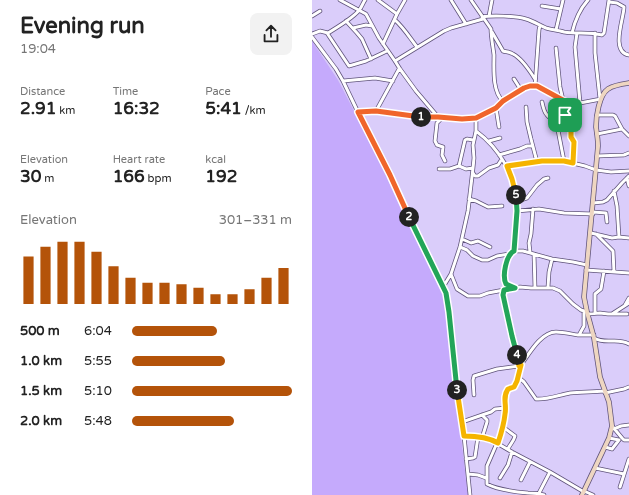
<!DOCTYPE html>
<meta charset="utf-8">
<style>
:root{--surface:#fff;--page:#f2f2f2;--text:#222;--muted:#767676;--accent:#b45309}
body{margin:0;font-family:"Varela Round",sans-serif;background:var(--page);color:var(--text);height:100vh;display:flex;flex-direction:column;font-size:15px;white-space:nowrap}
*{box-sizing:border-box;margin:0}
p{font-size:13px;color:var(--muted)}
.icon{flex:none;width:22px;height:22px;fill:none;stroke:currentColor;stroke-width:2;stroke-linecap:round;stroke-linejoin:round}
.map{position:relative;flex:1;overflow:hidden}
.drawer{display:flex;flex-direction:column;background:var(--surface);width:312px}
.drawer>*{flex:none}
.pin{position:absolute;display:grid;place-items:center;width:34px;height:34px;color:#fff;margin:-17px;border-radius:8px;box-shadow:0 2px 6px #0006}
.km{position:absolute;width:20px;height:20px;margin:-10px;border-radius:50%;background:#222;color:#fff;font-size:11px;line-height:20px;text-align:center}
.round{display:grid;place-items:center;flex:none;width:42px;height:42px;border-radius:8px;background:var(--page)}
.headline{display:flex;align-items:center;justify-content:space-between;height:68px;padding:0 20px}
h1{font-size:22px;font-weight:800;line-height:30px}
.figures{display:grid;grid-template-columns:repeat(3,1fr);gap:6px;height:68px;padding:4px 20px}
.figures div{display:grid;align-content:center}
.figures b{font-size:17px;font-weight:800}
.figures small{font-size:11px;font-weight:400}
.figures p{font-size:11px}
.chart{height:112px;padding:8px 20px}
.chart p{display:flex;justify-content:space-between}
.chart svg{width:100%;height:72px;margin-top:4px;stroke:var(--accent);stroke-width:6}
ul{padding:0 20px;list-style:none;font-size:13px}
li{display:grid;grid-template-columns:64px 48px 1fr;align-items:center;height:30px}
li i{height:10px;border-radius:5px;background:var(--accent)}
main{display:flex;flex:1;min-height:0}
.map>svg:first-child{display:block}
.green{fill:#c5aafc}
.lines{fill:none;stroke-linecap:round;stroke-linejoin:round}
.street-casing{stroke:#5f537a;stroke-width:4.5}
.secondary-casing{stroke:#5f537a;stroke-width:5.5}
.street{stroke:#fff;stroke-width:3}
.secondary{stroke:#eed6c1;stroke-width:4}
.split-1-casing{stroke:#fff;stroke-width:8}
.split-2-casing{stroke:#fff;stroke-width:8}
.split-3-casing{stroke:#fff;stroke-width:8}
.split-4-casing{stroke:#fff;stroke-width:8}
.split-5-casing{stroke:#fff;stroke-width:8}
.split-6-casing{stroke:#fff;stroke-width:8}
.split-1{stroke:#f0652b;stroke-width:5}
.split-2{stroke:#f0652b;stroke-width:5}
.split-3{stroke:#22a559;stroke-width:5}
.split-4{stroke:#f5b400;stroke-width:5}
.split-5{stroke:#22a559;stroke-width:5}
.split-6{stroke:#f5b400;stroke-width:5}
</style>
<main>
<section class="drawer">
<div class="headline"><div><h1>Evening run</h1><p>19:04</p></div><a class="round"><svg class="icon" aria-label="share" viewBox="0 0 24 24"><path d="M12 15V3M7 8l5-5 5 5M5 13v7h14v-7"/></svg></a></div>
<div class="figures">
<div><p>Distance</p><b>2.91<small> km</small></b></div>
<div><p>Time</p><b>16:32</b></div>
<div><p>Pace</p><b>5:41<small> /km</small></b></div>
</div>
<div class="figures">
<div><p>Elevation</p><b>30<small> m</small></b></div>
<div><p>Heart rate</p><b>166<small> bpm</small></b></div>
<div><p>kcal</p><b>192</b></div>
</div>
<div class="chart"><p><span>Elevation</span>301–331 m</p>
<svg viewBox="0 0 160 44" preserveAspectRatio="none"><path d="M5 44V15M15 44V9M25 44V6M35 44V6M45 44V12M55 44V21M65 44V28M75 44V31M85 44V31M95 44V32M105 44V34M115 44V38M125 44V38M135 44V35M145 44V28M155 44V22"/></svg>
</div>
<ul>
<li><b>500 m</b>6:04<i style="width:53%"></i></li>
<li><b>1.0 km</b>5:55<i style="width:58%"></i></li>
<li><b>1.5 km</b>5:10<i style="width:100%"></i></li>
<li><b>2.0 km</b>5:48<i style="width:64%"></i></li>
</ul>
</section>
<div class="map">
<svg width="317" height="495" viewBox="0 0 317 495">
<rect width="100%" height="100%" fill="#dacdfa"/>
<!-- green -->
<path class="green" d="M0 41 26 80 77 178 132 296 156 495H0Z"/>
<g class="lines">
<!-- street casing -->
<g class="street-casing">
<path id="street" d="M28 0 54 14 67 38 83 61 88 69 104 91 126 117 150 119H164L184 108 191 101 212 88 218 86 225 87 258 104 268 103 289 99
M66 0 85 14
M139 0 154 24
M159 0 177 26 179 29C179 38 181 46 182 55 182 68 180 92 191 101
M297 2 305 3 312 7C312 18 298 52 317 55
M230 6 249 9
M0 16 8 11
M177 16 180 0
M170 17C180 15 204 16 214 19 221 21 227 25 234 28 240 30 246 30 252 32 265 34 277 32 290 35L292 33 297 0
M83 20C92 28 98 38 105 47
M34 21 45 33 50 39 59 59
M41 28 54 25 60 26
M244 30 251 0
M180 32 191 51C194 52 198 52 201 54 209 58 218 71 223 79
M15 33 37 66 54 61 75 51
M260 33C263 20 267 10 276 0
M265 33 263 47 268 103
M283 33V53L288 99
M0 34 8 31 16 33C24 28 43 17 48 9 50 6 51 3 53 0
M0 37 24 69 31 81 54 129 78 175 134 293 136 302 143 373 152 436 158 495
M71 44 85 14 93 0
M244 48 248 87 251 100
M83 61 132 31 139 28 171 19
M202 79 209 90
M31 81 63 78 81 81
M223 86 227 30 228 25
M230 102C231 107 232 112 235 115 239 120 243 119 245 125L252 161
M214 107 215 122 219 139 225 162
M184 108 187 127
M64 111 87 69
M46 112C73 110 99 118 126 117
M253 115 259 126V137L262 142 261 163
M285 115H301L303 116 310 129 317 136
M130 118 125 123 123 141 125 145 131 147 130 155 133 161
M242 120 259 111 262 104
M164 131C187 148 204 176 205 204 206 220 203 235 202 251
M285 134 310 129
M177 141 188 138
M187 155 208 149 215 146H220
M285 156 312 155 317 153
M147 166 153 140 155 139 161 140
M195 166 230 161H252L273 166 284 170 299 172 317 171
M127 169H138L147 166 154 169 161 168
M161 173 163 176H166L177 168 186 165 190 159
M315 178 317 186
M302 191 305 206 307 237
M157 199 164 201 176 207 190 206
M205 201 215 198 225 185 232 179 236 178
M281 203 291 202 295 200 310 183 317 176
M205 211 227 209 252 213 281 214
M281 212 294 213 295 222
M279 233 300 238 307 237 317 238
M284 234 301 251 302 272
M150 239 159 243 166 241 178 247
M148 247 155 250 161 256 170 260H176L185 256 197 254 202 251H211L240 259 261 262 275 265
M218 252 217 243 219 234 221 209
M198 254C194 263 189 274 194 284L201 287
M222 254 223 288
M274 270 317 273
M139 274 145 289 156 296H168L176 293 208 287 219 288H241L248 291 261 304 269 310 275 312
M131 287 139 274 148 247 156 211 161 168 162 158 161 145 164 131V119
M236 287 237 272 240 259
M192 290 191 295 207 366
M313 305 317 298
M283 313V294L289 289 292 271
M276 314 288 313 296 314H300L317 303
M300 314H315
M267 335 272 326V311
M282 338C294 345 305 337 317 344
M206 377 212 382 224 399C235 400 247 395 258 393 269 392 281 392 292 391
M293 393 312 389 317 387
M162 395 161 380 162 376 185 369 207 366 209 365C217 354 229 332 244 332 251 332 259 334 266 335 271 335 276 335 282 335
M150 422 179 412 183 409 194 408
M300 426 310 438 312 440H317
M191 427 203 436C202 441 198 444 196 449
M302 429 309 426 317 425
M152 436 166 437 183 442 200 452 238 472 272 492
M170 438 175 422V420L170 415
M297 438 307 440
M185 443 175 466V484C184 489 205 492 216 493 221 493 226 493 232 495
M186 443C189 434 192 424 193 414 195 404 190 398 196 389L202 387 205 381 209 365
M293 447 300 449 307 440
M154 459 161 458 163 457 166 437
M283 468 312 474
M156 474 166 475 174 478
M188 478 196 465 200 452
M209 480 218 462
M308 487 317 459
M272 491 281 495
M227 493 238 472"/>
</g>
<!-- secondary casing -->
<g class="secondary-casing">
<path id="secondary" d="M270 495 297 438 300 426 297 402 288 377 282 338 275 312 272 297 286 146C286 140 285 134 284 127 284 117 287 95 296 89 302 85 310 84 317 83"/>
</g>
<!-- street -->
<use href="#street" class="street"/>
<!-- secondary -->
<use href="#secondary" class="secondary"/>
</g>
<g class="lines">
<!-- split-1 casing -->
<g class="split-1-casing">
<path id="split-1" d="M109 117H126L150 119 164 118 184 108 191 101 212 88 218 86H225L258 104H262L259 111 253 115"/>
</g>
<!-- split-2 casing -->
<g class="split-2-casing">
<path id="split-2" d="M97 217 78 175 46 112 64 111 109 117"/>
</g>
<!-- split-3 casing -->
<g class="split-3-casing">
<path id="split-3" d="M97 217 134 293 137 312 145 390"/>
</g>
<!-- split-4 casing -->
<g class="split-4-casing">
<path id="split-4" d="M145 390 152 436C163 436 176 437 186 443 189 434 192 424 193 414 195 404 190 398 196 389L202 387 205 381 209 365 207 366 205 355"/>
</g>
<!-- split-5 casing -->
<g class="split-5-casing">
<path id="split-5" d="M204 195 205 211 202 251C194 255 190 276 194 284L203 288 192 290 191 295 200 336 205 355"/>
</g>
<!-- split-6 casing -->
<g class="split-6-casing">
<path id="split-6" d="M204 195 200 179 195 166 230 161H252L261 163 262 142 259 137V126L253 115"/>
</g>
<!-- split-1 -->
<use href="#split-1" class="split-1"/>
<!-- split-2 -->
<use href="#split-2" class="split-2"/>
<!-- split-3 -->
<use href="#split-3" class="split-3"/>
<!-- split-4 -->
<use href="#split-4" class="split-4"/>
<!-- split-5 -->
<use href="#split-5" class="split-5"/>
<!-- split-6 -->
<use href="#split-6" class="split-6"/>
</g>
</svg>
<div class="pin" style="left:253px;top:115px;background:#1e9e55"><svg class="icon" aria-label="arrive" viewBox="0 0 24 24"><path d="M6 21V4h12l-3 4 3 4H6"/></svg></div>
<b class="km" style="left:109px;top:117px">1</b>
<b class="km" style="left:97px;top:217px">2</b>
<b class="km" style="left:145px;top:390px">3</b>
<b class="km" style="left:205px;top:355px">4</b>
<b class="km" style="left:204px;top:195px">5</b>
</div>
</main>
